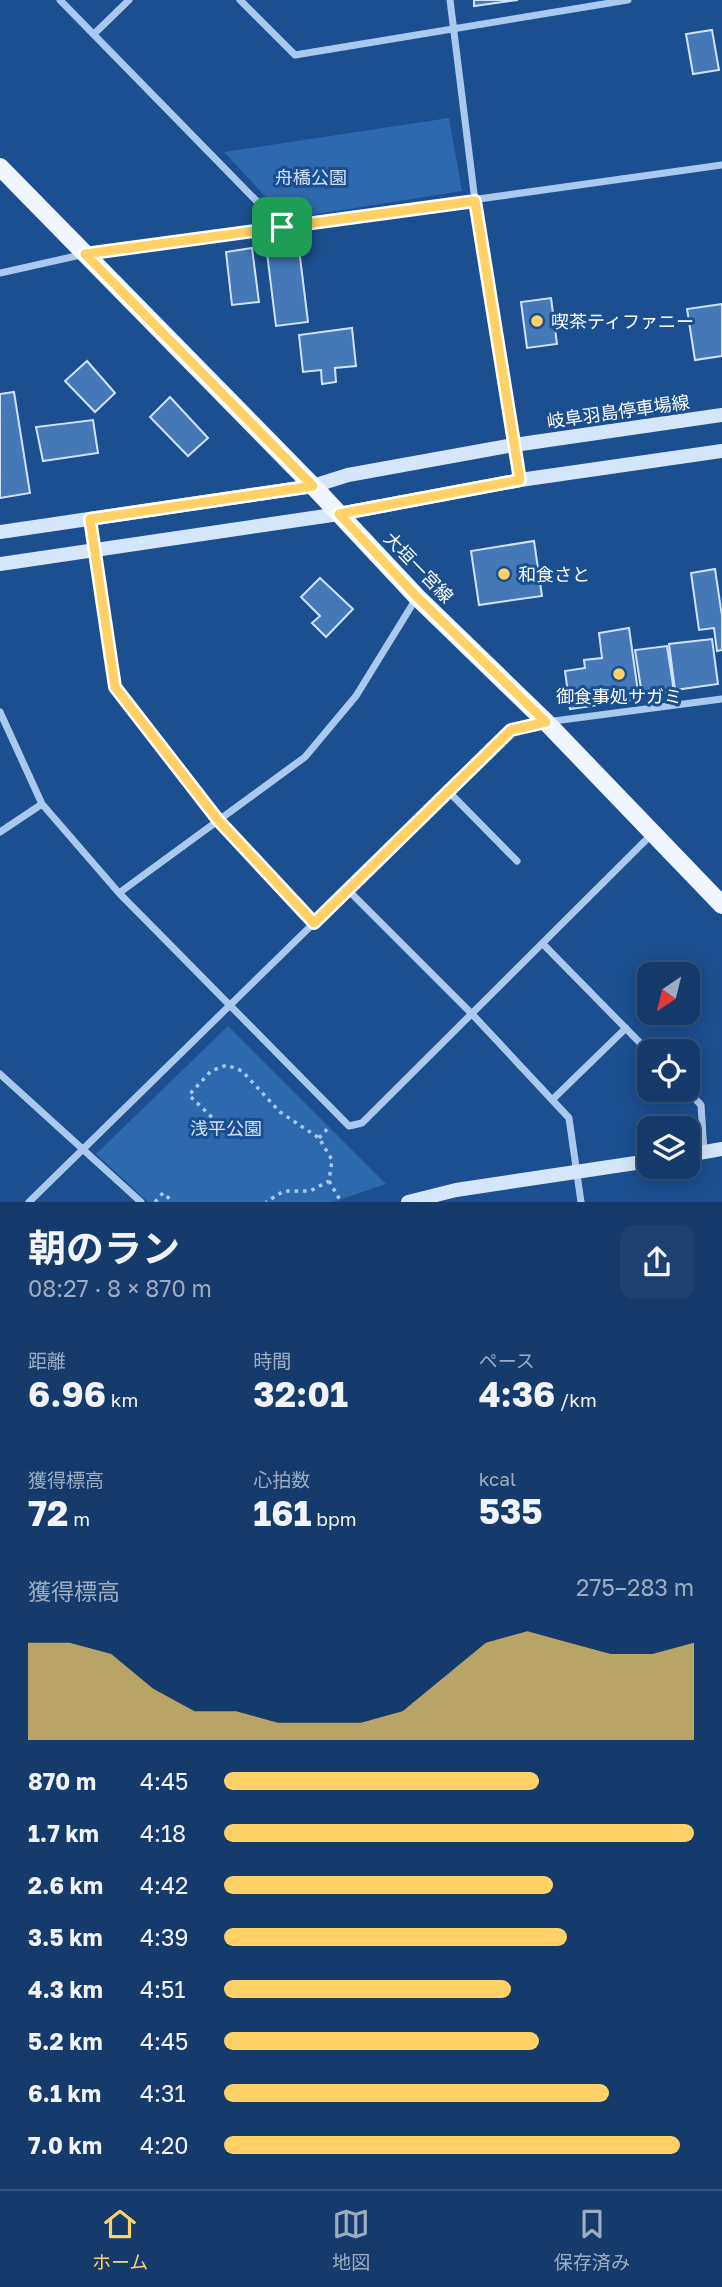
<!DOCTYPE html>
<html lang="ja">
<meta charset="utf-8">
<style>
:root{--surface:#143b6b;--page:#1d4271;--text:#f1f3f6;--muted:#9dadc1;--line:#33557e;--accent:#ffd166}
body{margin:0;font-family:"Golos Text","Noto Sans JP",sans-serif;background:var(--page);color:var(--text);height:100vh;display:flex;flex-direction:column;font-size:26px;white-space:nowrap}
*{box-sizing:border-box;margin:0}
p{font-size:23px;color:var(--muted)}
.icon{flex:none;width:38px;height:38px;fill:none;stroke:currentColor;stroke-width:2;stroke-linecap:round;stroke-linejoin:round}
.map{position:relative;height:1202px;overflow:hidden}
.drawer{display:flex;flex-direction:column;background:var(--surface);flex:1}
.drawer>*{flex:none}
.needle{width:46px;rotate:215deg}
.buttons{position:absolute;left:637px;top:962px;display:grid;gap:14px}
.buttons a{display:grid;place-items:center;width:63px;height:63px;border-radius:14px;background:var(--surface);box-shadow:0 4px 18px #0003,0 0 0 2px var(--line);font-size:35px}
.pin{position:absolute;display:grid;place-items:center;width:60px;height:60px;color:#fff;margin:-30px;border-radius:14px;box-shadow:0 4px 10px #0006}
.round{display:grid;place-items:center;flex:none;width:74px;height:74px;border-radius:14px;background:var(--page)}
.overview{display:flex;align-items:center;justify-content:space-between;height:119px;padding:0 28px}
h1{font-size:38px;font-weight:700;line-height:52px}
.figures{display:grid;grid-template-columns:repeat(3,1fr);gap:10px;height:119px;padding:7px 28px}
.figures div{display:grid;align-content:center}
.figures b{font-size:35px;font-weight:700}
.figures small{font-size:19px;font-weight:400}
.figures p{font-size:19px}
.chart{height:196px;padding:14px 28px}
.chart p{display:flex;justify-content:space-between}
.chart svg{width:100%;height:126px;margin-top:7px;fill:var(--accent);opacity:.7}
ul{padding:0 28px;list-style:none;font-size:23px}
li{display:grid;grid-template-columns:112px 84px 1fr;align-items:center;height:52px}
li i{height:18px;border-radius:9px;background:var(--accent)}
.dock{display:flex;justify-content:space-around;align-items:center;height:98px;border-top:2px solid var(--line);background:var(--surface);font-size:19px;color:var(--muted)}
.dock a{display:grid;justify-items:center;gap:4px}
.dock .selected{color:var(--accent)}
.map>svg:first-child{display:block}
.green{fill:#2e69ad}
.building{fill:#4478b7;stroke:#cfe3fa;stroke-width:2}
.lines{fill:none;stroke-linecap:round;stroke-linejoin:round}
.path{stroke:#a9c9ee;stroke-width:3.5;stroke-dasharray:3.5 5;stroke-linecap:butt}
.street{stroke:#a9c9ee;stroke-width:7}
.secondary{stroke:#d6e6fa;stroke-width:14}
.primary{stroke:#f0f6ff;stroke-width:18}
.route-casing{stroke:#fff;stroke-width:14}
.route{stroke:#ffd166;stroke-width:9}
.poi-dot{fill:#ffd166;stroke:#1b4f8f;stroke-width:2.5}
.labels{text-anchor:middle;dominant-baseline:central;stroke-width:6;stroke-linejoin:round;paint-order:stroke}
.park-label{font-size:18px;fill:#cfe3fa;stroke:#1b4f8f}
.poi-label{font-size:18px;fill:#fff;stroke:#1b4f8f;text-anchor:start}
.street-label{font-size:18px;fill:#fff;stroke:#1b4f8f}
</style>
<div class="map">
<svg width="722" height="1202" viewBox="0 0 722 1202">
<rect width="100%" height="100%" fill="#1b4f8f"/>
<!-- green -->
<path class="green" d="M449 118 462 191 286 219 224 152Z
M228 1026 386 1184 333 1202H148L96 1154Z"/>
<!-- building -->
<path class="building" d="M474 0H518L474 6Z
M712 30 719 70 693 74 686 34Z
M252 248 259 302 232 305 226 252Z
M299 249 308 322 276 326 267 253Z
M551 298 557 344 527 348 521 302Z
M722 304V356L695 360 687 309Z
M352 328 356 366 335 368 336 382 322 384 321 370 303 372 299 335Z
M87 361 115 393 95 412 65 381Z
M14 392 30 493 0 498V394Z
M170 397 208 438 188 456 150 417Z
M93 420 98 453 43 461 36 427Z
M534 541 542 596 479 605 471 551Z
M715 569 722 616V650L717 651 714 628 699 630 691 573Z
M320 578 353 609 326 637 312 623 320 616 301 597Z
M629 628 639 699 570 709 565 671 585 668 584 660 602 658 599 633Z
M712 639 718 684 675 690 669 644Z
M667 646 674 691 642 695 635 650Z"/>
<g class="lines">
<!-- path -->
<path class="path" d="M224 1129 189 1095 211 1071 227 1065 242 1071 280 1112 319 1138 332 1160 329 1181 310 1191H284L266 1202
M319 1138 329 1127
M329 1181 340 1200
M155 1202 163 1193 173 1202"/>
<!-- street -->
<path class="street" d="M60 0 282 227
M240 0 295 55 628 0
M450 0 475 201 520 480
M94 34 129 0
M0 273 85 254 722 165
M90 519 115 687 218 820 314 923
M0 712 42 804 119 893 349 1126 362 1123 652 834
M449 792 517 861
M0 832 42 804
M348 890 472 1014 569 1118 581 1202
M119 893 305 757 356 696 417 597
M544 945 649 1052
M0 1074 141 1202
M687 1090 701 1105 704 1152
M552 1100 626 1028
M29 1202 511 730 546 722 722 699"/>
<!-- secondary -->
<path class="secondary" d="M0 532 313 486 348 475 514 445 722 415
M0 564 339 514 520 480 722 451
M688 1155 722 1149
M408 1202 456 1190 649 1161"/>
<!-- primary -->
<path class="primary" d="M0 167 313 486 417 597 546 722 722 905"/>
</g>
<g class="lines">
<!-- route casing -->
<g class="route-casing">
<path id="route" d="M475 201 520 480 339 514 417 597 546 722 511 730 314 923 218 820 115 687 90 519 313 486 85 254Z"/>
</g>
<!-- route -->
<use href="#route" class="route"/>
</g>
<!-- markers -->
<g class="poi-dot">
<circle cx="537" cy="321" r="7"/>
<circle cx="504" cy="574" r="7"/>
<circle cx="619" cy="674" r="7"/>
</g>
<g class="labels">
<!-- park labels -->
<g class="park-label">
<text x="311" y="177">舟橋公園</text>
<text x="226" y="1128">浅平公園</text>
</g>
<!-- poi labels -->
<g class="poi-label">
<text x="551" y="321">喫茶ティファニー</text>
<text x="518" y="574">和食さと</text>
<text x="619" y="696" text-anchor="middle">御食事処サガミ</text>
</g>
<!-- street labels -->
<g class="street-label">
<text transform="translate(618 411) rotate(-8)">岐阜羽島停車場線</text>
<text transform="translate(419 567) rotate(46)">大垣一宮線</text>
</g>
</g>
</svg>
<div class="buttons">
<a><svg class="needle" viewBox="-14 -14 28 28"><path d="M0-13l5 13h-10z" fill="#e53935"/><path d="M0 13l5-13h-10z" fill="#9dadc1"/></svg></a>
<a><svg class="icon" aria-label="locate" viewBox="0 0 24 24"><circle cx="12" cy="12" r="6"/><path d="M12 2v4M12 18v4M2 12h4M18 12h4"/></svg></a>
<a><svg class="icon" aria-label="layers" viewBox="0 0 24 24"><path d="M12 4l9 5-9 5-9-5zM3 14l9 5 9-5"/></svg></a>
</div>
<div class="pin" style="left:282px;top:227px;background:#1e9e55"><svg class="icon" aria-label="arrive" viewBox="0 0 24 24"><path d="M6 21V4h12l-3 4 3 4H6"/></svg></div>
</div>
<section class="drawer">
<div class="overview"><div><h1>朝のラン</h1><p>08:27 · 8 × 870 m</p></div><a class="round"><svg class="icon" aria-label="share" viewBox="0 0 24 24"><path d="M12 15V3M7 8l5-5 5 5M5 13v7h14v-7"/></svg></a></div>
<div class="figures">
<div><p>距離</p><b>6.96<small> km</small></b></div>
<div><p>時間</p><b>32:01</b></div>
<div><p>ペース</p><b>4:36<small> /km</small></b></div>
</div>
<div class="figures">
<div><p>獲得標高</p><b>72<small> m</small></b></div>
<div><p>心拍数</p><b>161<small> bpm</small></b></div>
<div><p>kcal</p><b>535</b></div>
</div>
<div class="chart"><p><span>獲得標高</span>275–283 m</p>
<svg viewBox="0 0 160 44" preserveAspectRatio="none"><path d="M0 44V10L10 10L20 14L30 26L40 34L50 34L60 38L70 38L80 38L90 34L100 22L110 10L120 6L130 10L140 14L150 14L160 10V44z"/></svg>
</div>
<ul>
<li><b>870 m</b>4:45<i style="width:67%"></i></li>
<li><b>1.7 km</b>4:18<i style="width:100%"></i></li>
<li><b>2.6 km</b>4:42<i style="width:70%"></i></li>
<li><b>3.5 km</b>4:39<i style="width:73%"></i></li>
<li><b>4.3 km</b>4:51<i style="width:61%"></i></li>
<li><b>5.2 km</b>4:45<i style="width:67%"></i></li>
<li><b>6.1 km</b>4:31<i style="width:82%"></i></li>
<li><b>7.0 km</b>4:20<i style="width:97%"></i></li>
</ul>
</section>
<nav class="dock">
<a class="selected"><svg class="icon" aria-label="home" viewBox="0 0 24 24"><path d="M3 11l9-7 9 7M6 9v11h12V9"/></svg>ホーム</a>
<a><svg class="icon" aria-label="map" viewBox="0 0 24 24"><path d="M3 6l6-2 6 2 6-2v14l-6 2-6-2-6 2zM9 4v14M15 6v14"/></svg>地図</a>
<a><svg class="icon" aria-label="saved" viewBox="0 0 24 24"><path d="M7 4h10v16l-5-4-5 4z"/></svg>保存済み</a>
</nav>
